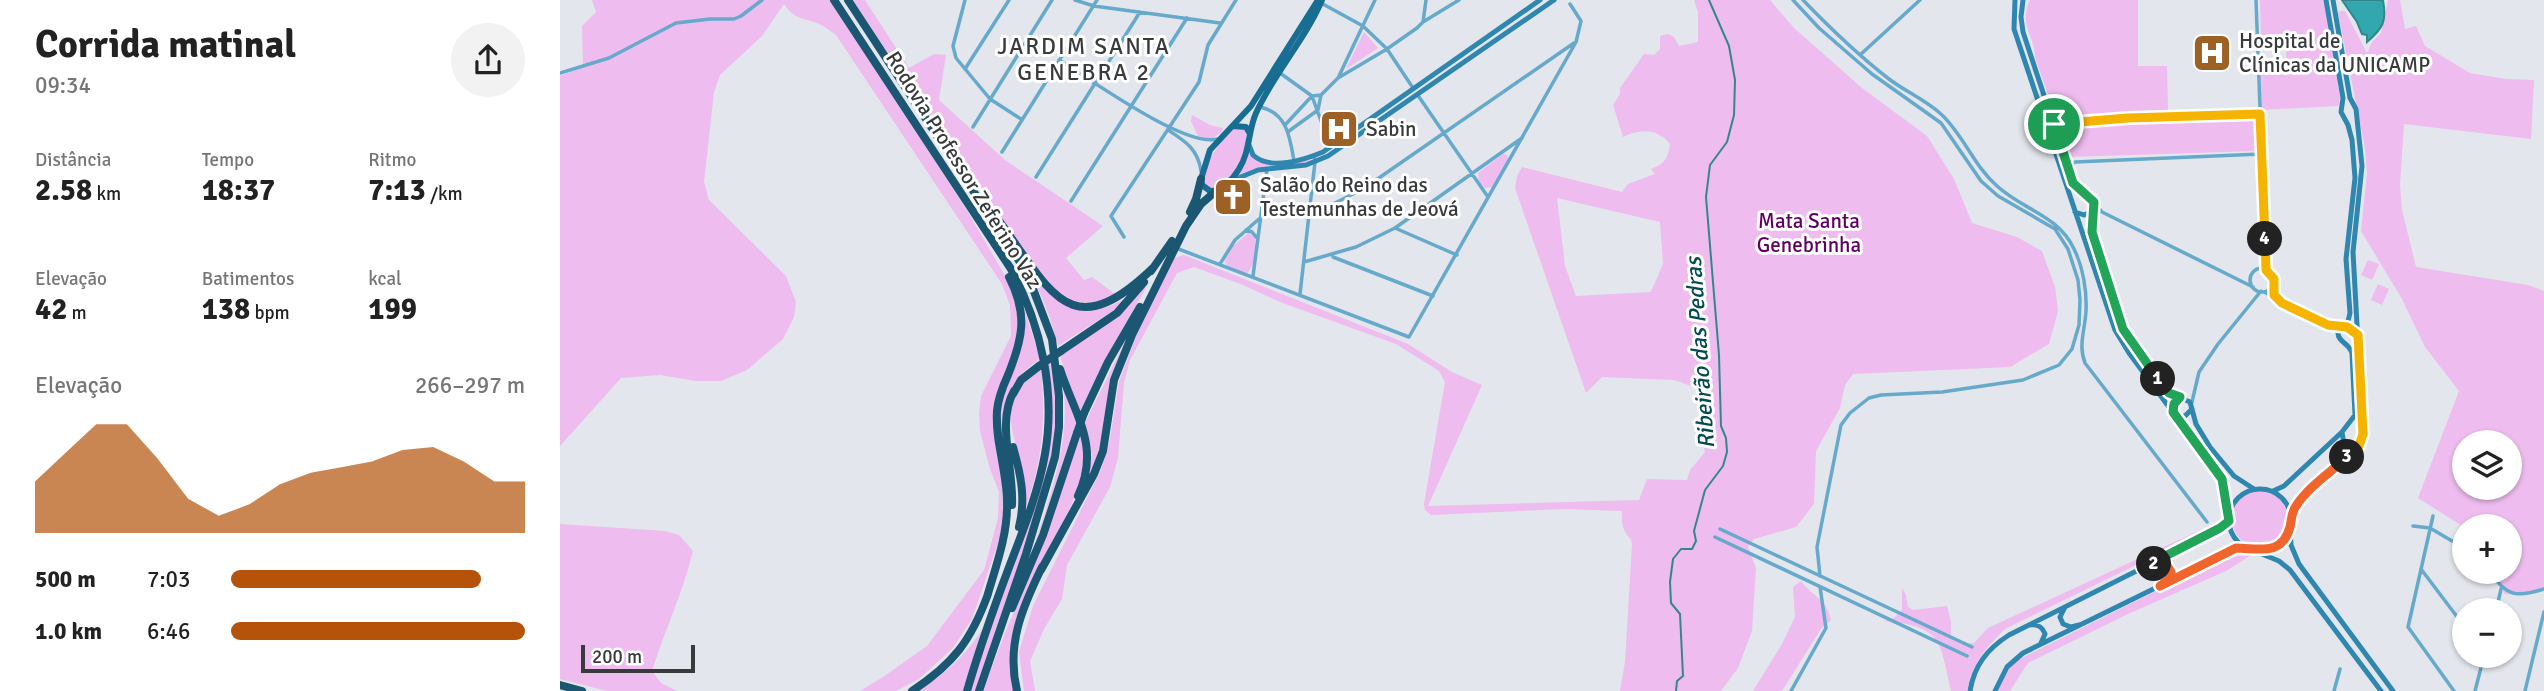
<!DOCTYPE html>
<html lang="pt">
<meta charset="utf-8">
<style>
:root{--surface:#fff;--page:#f2f2f2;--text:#222;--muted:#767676;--accent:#b45309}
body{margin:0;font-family:Signika,sans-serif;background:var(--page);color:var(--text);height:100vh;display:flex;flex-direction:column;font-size:26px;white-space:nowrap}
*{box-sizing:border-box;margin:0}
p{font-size:23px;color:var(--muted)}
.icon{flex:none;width:38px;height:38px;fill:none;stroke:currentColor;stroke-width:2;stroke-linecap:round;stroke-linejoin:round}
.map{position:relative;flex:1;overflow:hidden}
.drawer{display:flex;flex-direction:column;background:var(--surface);width:560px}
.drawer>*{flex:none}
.tools{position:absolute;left:1892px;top:430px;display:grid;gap:14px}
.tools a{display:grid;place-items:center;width:70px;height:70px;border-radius:50%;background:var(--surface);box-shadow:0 2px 5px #0004;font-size:35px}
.scale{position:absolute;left:21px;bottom:18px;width:114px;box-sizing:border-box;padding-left:7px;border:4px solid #393a3c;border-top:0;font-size:19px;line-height:24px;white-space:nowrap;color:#393a3c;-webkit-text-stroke:5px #fff;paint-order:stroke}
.pin{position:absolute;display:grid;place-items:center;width:60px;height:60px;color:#fff;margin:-30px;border:4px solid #fff;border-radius:50%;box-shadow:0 2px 7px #0007}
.km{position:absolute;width:35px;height:35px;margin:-18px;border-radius:50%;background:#222;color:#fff;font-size:19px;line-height:35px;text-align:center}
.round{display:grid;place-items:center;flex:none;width:74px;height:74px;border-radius:37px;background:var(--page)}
.summary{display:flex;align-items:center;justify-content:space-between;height:119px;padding:0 35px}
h1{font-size:38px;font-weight:700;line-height:52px}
.metrics{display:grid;grid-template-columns:repeat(3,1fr);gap:10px;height:119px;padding:7px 35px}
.metrics div{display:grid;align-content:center}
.metrics b{font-size:30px;font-weight:700}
.metrics small{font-size:19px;font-weight:400}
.metrics p{font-size:19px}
.chart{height:196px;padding:14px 35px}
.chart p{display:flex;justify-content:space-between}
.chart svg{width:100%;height:126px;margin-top:7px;fill:var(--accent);opacity:.7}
ul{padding:0 35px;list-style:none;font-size:23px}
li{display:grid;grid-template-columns:112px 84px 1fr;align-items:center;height:52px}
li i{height:18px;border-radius:9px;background:var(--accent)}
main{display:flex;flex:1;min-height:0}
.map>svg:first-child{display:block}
.green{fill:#eebcee;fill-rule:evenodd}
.water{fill:#30a8ae;stroke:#33878c;stroke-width:2}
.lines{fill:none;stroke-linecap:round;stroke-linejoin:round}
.stream{stroke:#33878c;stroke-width:2}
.street{stroke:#66a9cb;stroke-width:3.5}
.secondary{stroke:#2f87af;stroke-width:5}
.primary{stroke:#176e92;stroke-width:6}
.highway{stroke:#1b5773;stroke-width:8}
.highway-bridge{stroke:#1b5773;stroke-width:8}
.split-1-casing{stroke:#fff;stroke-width:14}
.split-2-casing{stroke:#fff;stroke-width:14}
.split-3-casing{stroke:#fff;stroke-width:14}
.split-4-casing{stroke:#fff;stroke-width:14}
.split-5-casing{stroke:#fff;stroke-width:14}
.split-1{stroke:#22a559;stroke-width:9}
.split-2{stroke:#22a559;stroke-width:9}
.split-3{stroke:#f0652b;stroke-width:9}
.split-4{stroke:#f5b400;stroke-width:9}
.split-5{stroke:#f5b400;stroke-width:9}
.labels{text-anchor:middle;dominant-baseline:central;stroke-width:6;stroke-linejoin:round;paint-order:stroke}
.poi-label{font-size:21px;fill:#393a3c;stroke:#fff;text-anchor:start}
.street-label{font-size:21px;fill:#393a3c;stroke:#fff}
.park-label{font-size:21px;fill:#5e0162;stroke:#fff}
.neighbourhood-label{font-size:23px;letter-spacing:2px;fill:#393a3c;stroke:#fff}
.water-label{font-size:23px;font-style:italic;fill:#034b4f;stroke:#fff}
</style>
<main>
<section class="drawer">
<div class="summary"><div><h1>Corrida matinal</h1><p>09:34</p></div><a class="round"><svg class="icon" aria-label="share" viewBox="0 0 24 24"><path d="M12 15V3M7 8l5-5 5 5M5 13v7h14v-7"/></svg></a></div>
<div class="metrics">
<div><p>Distância</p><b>2.58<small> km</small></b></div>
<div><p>Tempo</p><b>18:37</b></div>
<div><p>Ritmo</p><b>7:13<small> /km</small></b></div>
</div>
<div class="metrics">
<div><p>Elevação</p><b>42<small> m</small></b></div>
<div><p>Batimentos</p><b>138<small> bpm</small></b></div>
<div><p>kcal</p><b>199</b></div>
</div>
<div class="chart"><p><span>Elevação</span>266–297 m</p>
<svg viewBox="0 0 160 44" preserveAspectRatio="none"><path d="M0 44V26L10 16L20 6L30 6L40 18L50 32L60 38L70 34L80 27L90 23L100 21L110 19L120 15L130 14L140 19L150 26L160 26V44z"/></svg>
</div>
<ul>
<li><b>500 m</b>7:03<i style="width:85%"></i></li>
<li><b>1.0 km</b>6:46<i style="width:100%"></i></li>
</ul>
</section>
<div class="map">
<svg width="1984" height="691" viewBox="0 0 1984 691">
<rect width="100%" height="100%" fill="#e3e6ec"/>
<!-- green -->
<path class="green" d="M32 0H272L409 214 451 286 460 314 459 335 433 411 436 453 442 477 443 520 439 540 412 619 393 648 359 679 336 691H300L323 677 367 646 424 570 438 518 439 492 430 469 420 431 419 413 421 396 451 336 450 305 442 284 276 35C269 30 262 24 254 22 240 18 233 17 224 4L202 36 160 75 154 92 144 182 149 200 226 276 236 302 234 317 223 339 187 370 161 381H136L100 375 61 378 0 446V76L23 67 22 26 36 12Z
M293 0H305L349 68 374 54 386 55 379 100 445 160 543 226 506 258 524 280 532 277 555 294C549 300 543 300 535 302 514 306 501 294 486 281L383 137Z
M1134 0H1210L1234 28 1302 88 1367 136 1394 179 1412 223 1457 237 1482 251 1495 287 1498 311 1489 344 1450 367 1293 374 1285 385 1280 408 1256 451 1254 504 1236 527 1194 539 1188 547 1196 568 1192 631 1178 668 1161 691H1060L1065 662 1072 544 1071 539C1062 531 1061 522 1062 511L1006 509 871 515 865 510 864 504 885 382 879 371 836 344 720 302 683 285 634 267 617 273 570 360 564 383 558 458 550 487 507 565 502 599 484 629 470 661 475 691H464L459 652 473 606 541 470 550 439 559 382 575 339 611 263 614 258 624 255 848 344 892 372 922 385 868 506 1079 500 1087 479 1127 480 1130 470 1145 452 1143 446 1144 431 1137 402 1143 400 1146 391 1114 380 1042 377 1026 393 955 188 957 176 962 167 1062 192 1068 184 1095 174 1091 169C1105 164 1108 158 1110 144 1097 128 1080 129 1063 137L1053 105 1060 94V88L1084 54 1094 55 1100 49V36L1108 34 1114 37 1119 46 1138 42V12ZM997 198 1100 222 1103 264 1091 292 1016 296 1005 266Z
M1470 0H1578V66H1607L1608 112 1495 115 1475 57C1475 35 1458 26 1470 0Z
M1700 0H1764L1780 98 1778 106 1700 110V74L1727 73 1726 40H1701Z
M1828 0H1840L1845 29 1856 26 1865 46 1910 73 1946 79 1974 80 1971 139 1844 124 1840 185 1842 210 1856 267 1968 285 1984 291V589L1960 595 1945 594 1930 572H1950V527H1904L1858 498 1899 391 1865 347 1842 299 1801 231 1807 173 1805 148 1778 13 1780 11H1785L1807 53 1812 42 1821 33ZM1904 443H1950V488H1904Z
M804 32 818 48 786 69Z
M632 115 650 125 663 128 661 133 648 140 638 136 631 121Z
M1694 117 1695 151 1509 157 1502 128Z
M674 128H683C697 149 671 181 652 189L644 184C646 159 658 145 674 128Z
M689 153C703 173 731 161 751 160 728 171 699 161 676 177Z
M943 154 947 155 948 159 932 187 925 188 919 181 918 173Z
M688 233 694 236C698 245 695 268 686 274L667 266 665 261 672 247Z
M1808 260 1819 264 1812 280 1801 275Z
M471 271C507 300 522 326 569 296L551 312 498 346 490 318Z
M1818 284 1829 289 1822 305 1811 300Z
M583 286 586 288 560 333 519 414 500 356 557 316Z
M461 298 480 359C436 389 442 418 446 466 442 443 436 419 443 396 455 353 471 347 461 298Z
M572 327 553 373 539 456 525 486 532 455 524 425Z
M493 362 497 398 494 447 472 525 416 691H409L485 461 486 366Z
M481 368C486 415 483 462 466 506 464 493 464 480 461 467 451 421 437 402 481 368Z
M503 386 516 424 469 562C486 506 512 445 503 386Z
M520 432C522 437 525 443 525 448 532 492 463 581 453 632 449 651 453 671 455 691H423L445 633 491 524Z
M1672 519a28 28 0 1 1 56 0a28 28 0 1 1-56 0Z
M1662 520V523L1445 629C1424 650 1413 662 1407 691H1391C1380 639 1381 626 1323 621L1334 618 1342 610V588L1346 595 1348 607 1353 610 1387 606 1391 622V636L1401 644 1414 643 1428 628Z
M0 524 105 531 119 535 133 551C123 592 105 630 92 671L101 683 117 691H47L0 679Z
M1680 549 1696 552 1666 571 1568 614 1468 663 1450 691H1438L1441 680 1454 662Z
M1241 581C1253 597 1267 599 1271 620L1261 629 1222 691H1193L1222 644 1235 617 1233 587Z
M422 630 403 691H358C386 673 403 658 422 630Z"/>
<!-- water -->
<path class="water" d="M1782 0H1823C1827 22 1823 28 1807 42V35L1802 34 1797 22Z"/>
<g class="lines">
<!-- stream -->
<path class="stream" d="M1116 691 1117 681 1123 676 1120 614 1111 603 1110 582 1113 559 1121 549H1132L1136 541 1134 531 1145 490 1163 466 1167 452 1166 438 1161 426 1159 355 1146 197 1150 165 1167 142 1174 115 1175 80 1169 46 1149 0"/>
<!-- street -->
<path class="street" d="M405 0 393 46 396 58 430 99 461 119
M515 0 534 6 660 23
M1233 0 1259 28 1312 74 1381 123 1421 181 1438 196 1495 229 1508 249 1518 280 1520 300 1519 325 1512 349 1499 365 1463 380 1382 392 1321 395 1309 398 1290 413 1281 425 1257 547 1260 576
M1243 0C1270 28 1298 55 1329 79 1346 92 1366 100 1382 115 1404 136 1414 166 1437 186 1463 210 1498 215 1514 249 1523 267 1527 291 1526 311 1525 330 1518 345 1525 363L1647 522
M1696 0 1706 270
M761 3 803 26 827 49 853 88
M863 22 866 0
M1300 55 1360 0
M499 60C530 79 625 148 657 139
M405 69 449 0
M0 73 49 58 116 23 150 19H174L181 16 202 0
M720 73 752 96 770 146
M779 76 815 0
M857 94 928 197
M700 107C727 113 730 137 734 161
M1494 124 1568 118 1700 114
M725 125 752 96 761 95 778 78 827 49 857 28 863 22 899 0
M413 127 492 0
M608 130C625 141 638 149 641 171
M729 131 758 110 761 95
M442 152 537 0
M1509 167 1515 162 1701 154
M476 177 580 12
M511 201 627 18
M1535 204 1542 212 1693 287
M749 209 765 208 803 189 1014 43
M835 228 897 255
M686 230 692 232 697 238
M564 237 551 216 639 82 648 45 676 0
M616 248 849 337 1016 42 1021 21 1010 4
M773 257 873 296
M744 262 796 247 835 228 962 138
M660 264 675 240 699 219
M1690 280a12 12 0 1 1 24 0a12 12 0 1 1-24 0Z
M693 276 707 169
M1704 292 1768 325 1778 333
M740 294 755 162 754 155
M1632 402 1639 372 1658 344 1701 291
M1873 516 1848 627 1894 691
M1853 526 1870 528 1904 548
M1160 529 1412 647
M1155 537 1407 656
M1861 569 1904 626
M1930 572C1946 596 1956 598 1984 589
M1936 611 1941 589
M1231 691 1266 628 1260 587
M1774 691 1780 669
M1915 691 1924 656
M1965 691 1984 612"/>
<!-- secondary -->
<path class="secondary" d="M1455 0 1454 29 1555 330 1569 353 1662 479 1669 517
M1463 0 1461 17 1463 32 1513 183 1534 202 1532 232 1567 338 1609 393 1630 402 1636 424 1650 447 1674 476 1694 489
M689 145 693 155C710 171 744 160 763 152L980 0
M671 181 698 170 746 165 768 156 994 0
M1515 212 1524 215 1533 211
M1616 416H1625L1632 409
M1782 432 1784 444 1796 449
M1669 520a31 31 0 1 1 62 0a31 31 0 1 1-62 0Z
M1713 491 1724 486 1782 432 1795 415 1792 353C1789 343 1778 342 1778 333L1788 321 1790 313 1786 259 1795 178 1792 140 1788 125 1781 112 1783 98 1766 0
M1731 519 1739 502 1799 446 1803 434 1793 252 1802 166 1796 109 1790 98 1773 0
M1730 527 1731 545 1739 564 1833 691
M1697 552 1719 561 1730 570 1821 691
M1595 564H1606L1611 572 1610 577 1605 582
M1505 607 1500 617 1503 624 1511 627 1519 625
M1469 625C1477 624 1482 626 1485 634L1481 643
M1410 691C1414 666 1427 649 1449 635L1660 529 1669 521
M1435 691 1447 667 1463 653 1677 548 1685 547"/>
<!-- primary -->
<path class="primary" d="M758 0 691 106 650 150 641 179 642 185 650 191C662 191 673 179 679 169 690 152 688 131 696 113 714 73 745 40 762 0
M673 126 686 127 690 134"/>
<!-- highway -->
<path class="highway" d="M274 0 451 269C481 325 496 391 485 454 478 494 462 533 448 570 433 610 419 650 407 691
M288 0 467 273 492 339 499 396V427L495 457 466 554 419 691
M630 212 636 199 641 179
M439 221C491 291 510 348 593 268
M591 271 612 241
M501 351 557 313 584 282
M500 369C515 416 541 446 518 496
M453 394 461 380 479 366
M524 413 548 362 580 307
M453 447C461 475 466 499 459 527
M452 505C454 467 436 423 454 391
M481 570 534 474 543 451 554 380 572 335 626 226 641 204 656 191
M427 597C436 566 448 534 447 502 447 471 435 442 437 411 438 398 443 386 448 375 463 338 468 314 449 277
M452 608 483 535 517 433
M0 685 22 691
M352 691C393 664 411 641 428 594
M457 691C446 645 462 608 482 567"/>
<!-- highway-bridge -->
<path class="highway-bridge" d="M479 366 501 351
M517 433 524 413"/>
</g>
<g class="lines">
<!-- split-1 casing -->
<g class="split-1-casing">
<path id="split-1" d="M1494 124 1513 183 1534 202 1532 232 1563 329 1598 379"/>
</g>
<!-- split-2 casing -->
<g class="split-2-casing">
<path id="split-2" d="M1594 564 1582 568 1660 528 1669 521 1662 479 1613 412 1614 404 1620 397 1609 393 1598 379"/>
</g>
<!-- split-3 casing -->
<g class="split-3-casing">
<path id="split-3" d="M1594 564H1606L1611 572 1608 580 1600 586 1676 548C1698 548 1722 557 1730 527 1732 519 1731 513 1736 506 1748 487 1771 472 1787 457"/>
</g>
<!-- split-4 casing -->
<g class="split-4-casing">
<path id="split-4" d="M1705 239 1706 270 1714 279V295L1722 303 1768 325 1787 327 1798 335 1803 434 1799 446 1787 457"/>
</g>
<!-- split-5 casing -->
<g class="split-5-casing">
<path id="split-5" d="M1494 124 1568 118 1700 114 1705 239"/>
</g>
<!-- split-1 -->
<use href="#split-1" class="split-1"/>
<!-- split-2 -->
<use href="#split-2" class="split-2"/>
<!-- split-3 -->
<use href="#split-3" class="split-3"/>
<!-- split-4 -->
<use href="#split-4" class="split-4"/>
<!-- split-5 -->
<use href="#split-5" class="split-5"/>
</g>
<!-- icons -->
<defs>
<g id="hospital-square" transform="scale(2.0125)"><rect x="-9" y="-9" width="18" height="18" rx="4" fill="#9d6025" stroke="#fff"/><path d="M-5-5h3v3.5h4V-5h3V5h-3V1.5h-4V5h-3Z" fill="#fff"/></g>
<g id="church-square" transform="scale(2.0125)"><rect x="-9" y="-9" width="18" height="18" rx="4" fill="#9d6025" stroke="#fff"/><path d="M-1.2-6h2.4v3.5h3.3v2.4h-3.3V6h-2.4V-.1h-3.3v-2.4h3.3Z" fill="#fff"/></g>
</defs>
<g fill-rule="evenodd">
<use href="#hospital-square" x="1652" y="53"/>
<use href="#hospital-square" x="779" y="129"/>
<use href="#church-square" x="673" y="197"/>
</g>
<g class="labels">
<!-- poi labels -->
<g class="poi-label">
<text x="1679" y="41">Hospital de<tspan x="1679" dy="24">Clínicas da UNICAMP</tspan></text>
<text x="806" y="129">Sabin</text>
<text x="700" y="185">Salão do Reino das<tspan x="700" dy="24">Testemunhas de Jeová</tspan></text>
</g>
<!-- street labels -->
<g class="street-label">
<text transform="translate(404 170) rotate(58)">Rodovia Professor Zeferino Vaz</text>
</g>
<!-- park labels -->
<g class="park-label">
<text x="1249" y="221">Mata Santa<tspan x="1249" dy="24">Genebrinha</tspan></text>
</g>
<!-- neighbourhood labels -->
<g class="neighbourhood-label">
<text x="524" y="46">JARDIM SANTA<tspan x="524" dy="26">GENEBRA 2</tspan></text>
</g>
<!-- water labels -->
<g class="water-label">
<text transform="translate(1140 353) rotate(-94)">Ribeirão das Pedras</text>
</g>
</g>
</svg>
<div class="tools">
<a><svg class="icon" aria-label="layers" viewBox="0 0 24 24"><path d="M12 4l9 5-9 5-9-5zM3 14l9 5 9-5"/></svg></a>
<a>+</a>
<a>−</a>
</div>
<div class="scale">200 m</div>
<div class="pin" style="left:1494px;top:124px;background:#1e9e55"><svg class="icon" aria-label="arrive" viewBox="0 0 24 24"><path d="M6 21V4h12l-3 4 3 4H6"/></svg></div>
<b class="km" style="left:1598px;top:379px">1</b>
<b class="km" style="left:1594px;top:564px">2</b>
<b class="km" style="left:1787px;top:457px">3</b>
<b class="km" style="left:1705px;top:239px">4</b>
</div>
</main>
